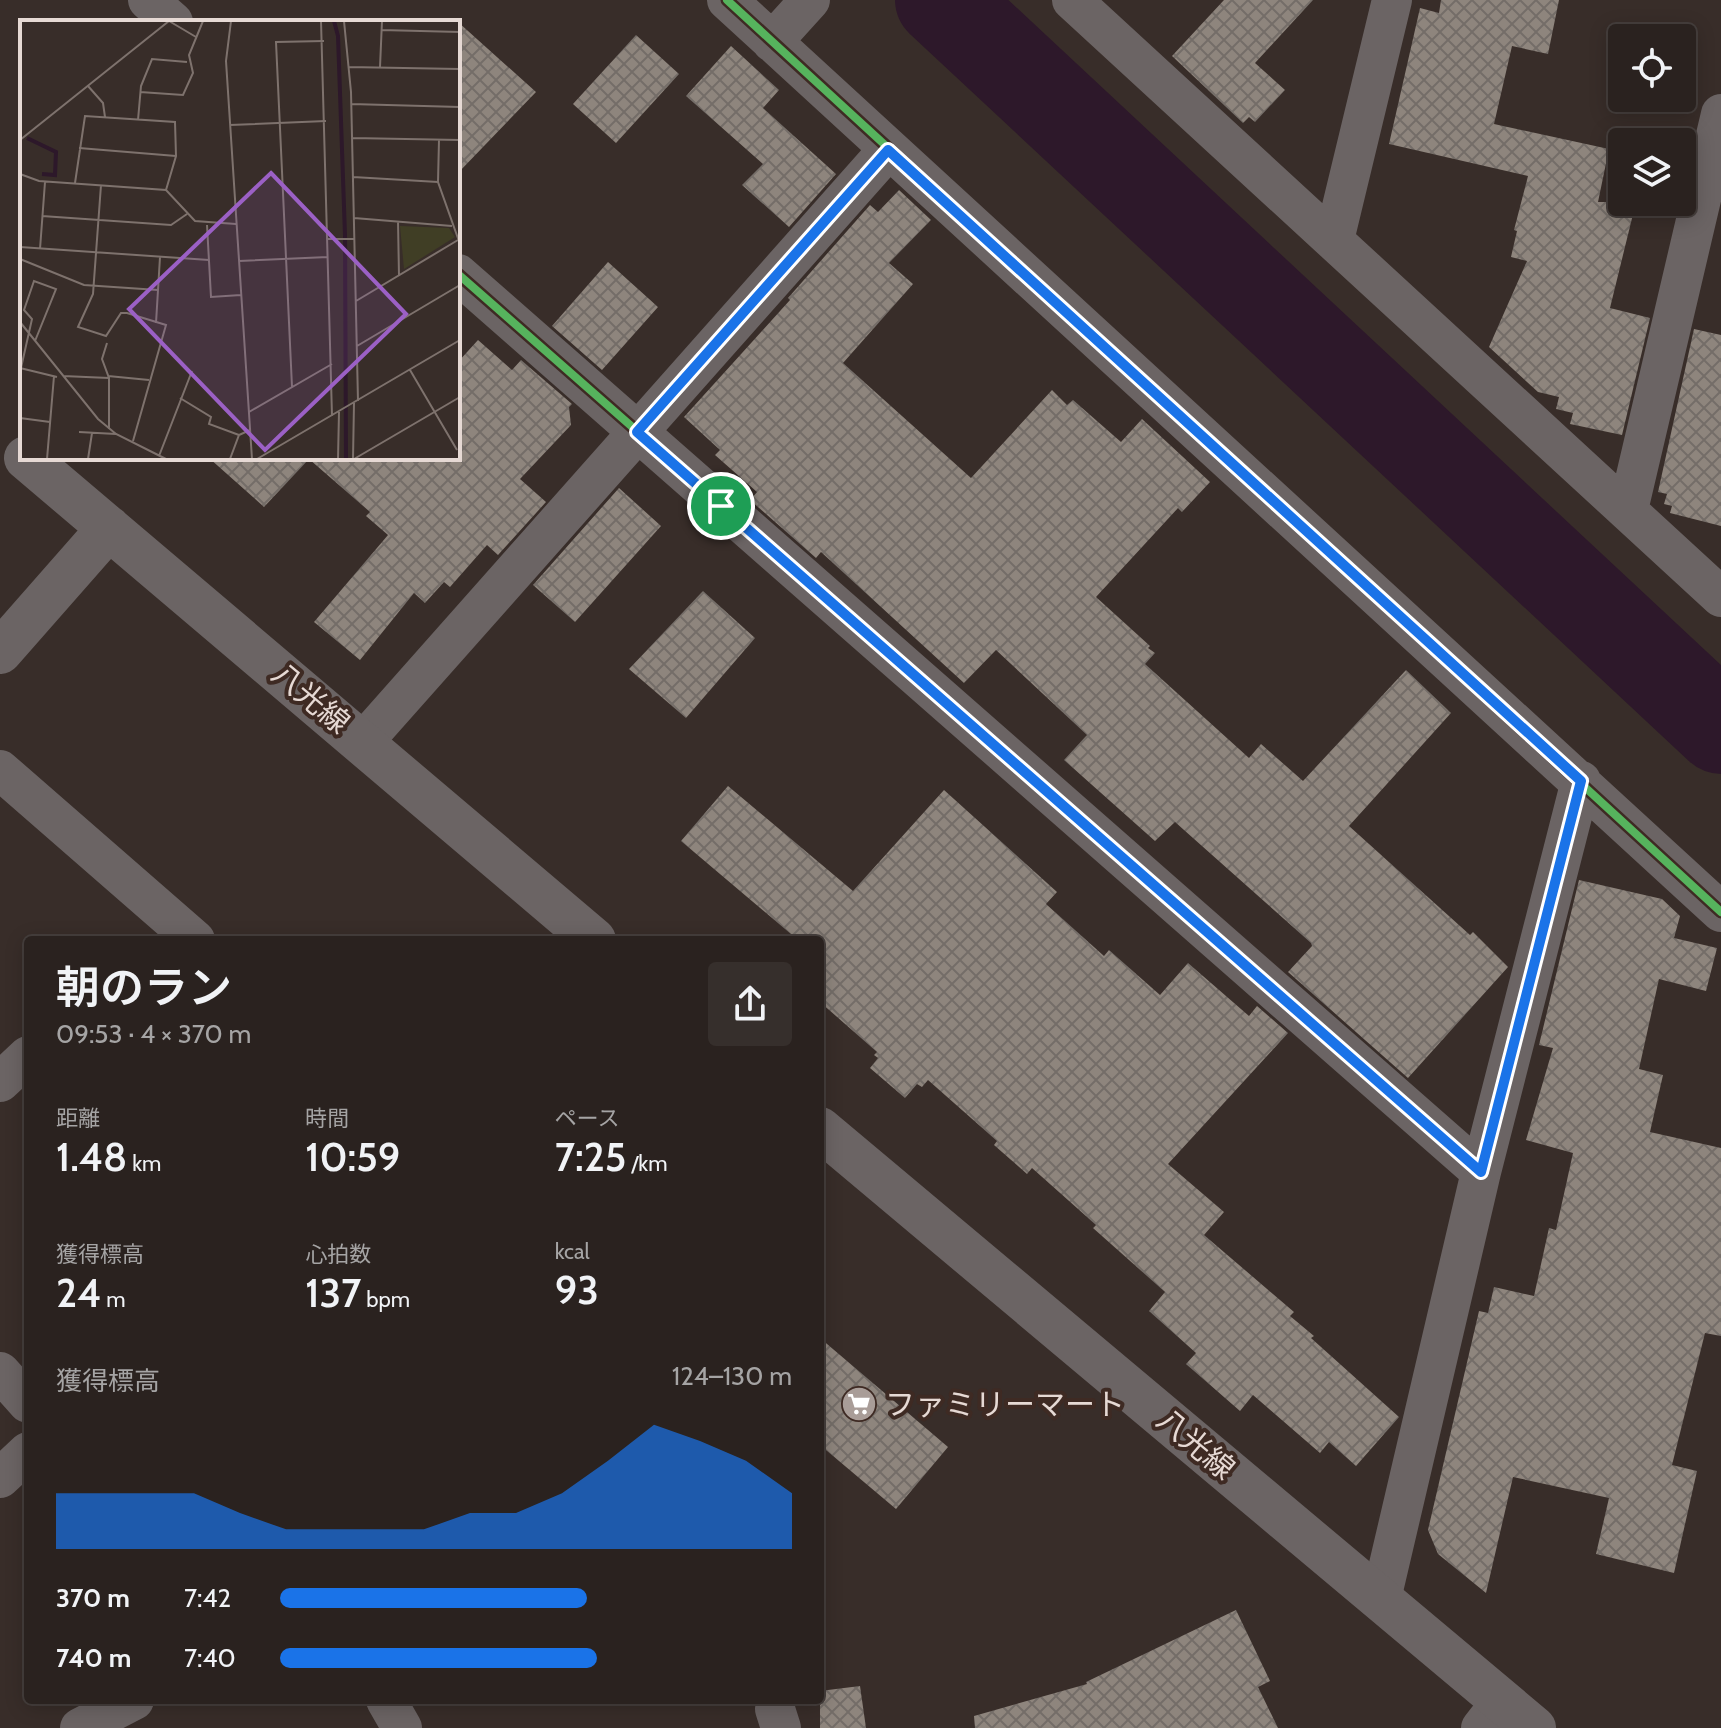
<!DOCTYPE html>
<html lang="ja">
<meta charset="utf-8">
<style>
:root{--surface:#2a221f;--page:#362f2c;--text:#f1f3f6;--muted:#a5a4a4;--line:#463f3d;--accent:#1a73e8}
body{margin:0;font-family:Cabin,"Noto Sans JP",sans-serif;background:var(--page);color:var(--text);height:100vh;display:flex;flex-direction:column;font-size:30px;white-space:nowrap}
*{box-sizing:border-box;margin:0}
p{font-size:26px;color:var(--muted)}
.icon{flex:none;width:44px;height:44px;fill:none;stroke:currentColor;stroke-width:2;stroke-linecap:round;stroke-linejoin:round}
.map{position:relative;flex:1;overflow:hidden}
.details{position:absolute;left:24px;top:936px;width:800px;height:768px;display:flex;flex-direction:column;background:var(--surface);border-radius:8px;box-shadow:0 4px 20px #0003,0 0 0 2px var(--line)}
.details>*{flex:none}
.fabs{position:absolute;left:1608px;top:24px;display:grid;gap:16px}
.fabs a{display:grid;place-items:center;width:88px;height:88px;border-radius:8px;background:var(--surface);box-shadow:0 4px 20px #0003,0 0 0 2px var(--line);font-size:40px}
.pin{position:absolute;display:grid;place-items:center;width:68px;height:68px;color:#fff;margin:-34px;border:4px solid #fff;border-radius:50%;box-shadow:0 2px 8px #0007}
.round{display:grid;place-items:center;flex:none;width:84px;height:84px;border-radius:8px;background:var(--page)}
.head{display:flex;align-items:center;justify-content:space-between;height:136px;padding:0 32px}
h1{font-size:44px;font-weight:600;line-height:60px}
.metrics{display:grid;grid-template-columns:repeat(3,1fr);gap:12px;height:136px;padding:8px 32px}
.metrics div{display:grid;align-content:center}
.metrics b{font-size:40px;font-weight:600}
.metrics small{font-size:22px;font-weight:400}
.metrics p{font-size:22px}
.chart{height:224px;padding:16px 32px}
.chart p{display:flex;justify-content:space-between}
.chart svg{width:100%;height:144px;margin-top:8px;fill:var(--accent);opacity:.7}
ul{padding:0 32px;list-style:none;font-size:26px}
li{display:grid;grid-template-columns:128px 96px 1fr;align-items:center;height:60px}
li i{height:20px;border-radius:10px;background:var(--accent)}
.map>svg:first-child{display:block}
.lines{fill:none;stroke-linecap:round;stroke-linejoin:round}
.river{stroke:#2d182a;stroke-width:92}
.building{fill:url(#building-cross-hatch)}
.minor{stroke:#6b6464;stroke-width:40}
.tertiary{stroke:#6b6464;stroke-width:44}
.cycleway-casing{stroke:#3e2a23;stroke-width:13}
.cycleway{stroke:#56b35d;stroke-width:8}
.route-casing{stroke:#fff;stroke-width:16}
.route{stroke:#1a73e8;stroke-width:10}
.labels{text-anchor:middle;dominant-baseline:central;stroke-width:8;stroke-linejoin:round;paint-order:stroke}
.street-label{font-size:30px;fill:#e6d9d4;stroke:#3e2a23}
.poi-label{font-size:30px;fill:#e6d9d4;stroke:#3e2a23;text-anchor:start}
.inset-river{fill:none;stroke:#2d182a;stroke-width:4}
.inset-road{fill:none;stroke:#7e726d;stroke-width:2}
.view{fill:#9b60c5;fill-opacity:0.15;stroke:#9b60c5;stroke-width:4}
.inset-edge{fill:none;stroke:#e6d9d4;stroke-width:4}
</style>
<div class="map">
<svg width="1721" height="1728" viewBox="0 0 1721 1728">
<defs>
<pattern id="building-cross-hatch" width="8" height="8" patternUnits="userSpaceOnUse" patternTransform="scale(2)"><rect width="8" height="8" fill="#8e857d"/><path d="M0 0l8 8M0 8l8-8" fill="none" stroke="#746d68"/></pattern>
</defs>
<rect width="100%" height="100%" fill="#382d29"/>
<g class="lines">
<!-- river -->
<path class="river" d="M941 0 1721 728"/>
</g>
<!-- building -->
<path class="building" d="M1224 0H1313L1255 63 1285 90 1255 122 1249 117 1243 123 1172 56Z
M1441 0H1559L1548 54 1512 46 1494 124 1609 149 1598 202H1636L1610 308 1650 318 1622 435 1570 424 1573 413 1556 409 1559 397 1538 392 1489 347 1527 261 1511 257 1517 231 1514 230 1528 176 1389 144 1420 8 1439 13Z
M458 22 536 92 458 173Z
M636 35 679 74 616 143 573 104Z
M731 46 779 90 763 108 836 174 789 227 742 185 763 164 686 96Z
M899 190 931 220 889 263 913 284 843 363 971 478 1052 390 1067 405 1073 400 1121 442 1142 419 1210 482 1182 512 1178 508 1096 597 1150 646 1148 648 1155 653 1145 664 1249 758 1261 744 1303 781 1406 670 1451 713 1349 826 1470 935 1473 932 1508 967 1408 1078 1288 972 1312 946 1311 943 1175 822 1155 841 1064 760 1087 735 996 650 964 683 821 552 816 558 750 500 757 492 715 455 720 450 684 417 790 300 788 298 870 205 878 212Z
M608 262 658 307 602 370 552 326Z
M1694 329 1721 335V526L1670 513 1672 506 1664 504 1667 494 1658 492Z
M478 340 512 370 521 360 572 404 569 407 571 425 520 479 546 502 498 555 487 545 450 587 444 582 425 603 414 593 360 660 314 622 388 535 366 516 370 512 309 459 264 507 209 458H458V362Z
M619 488 661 526 575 622 533 585Z
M703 591 755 638 686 718 629 669Z
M728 786 853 891 944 790 1057 892 1046 904 1104 956 1109 950 1160 995 1188 963 1249 1016 1257 1006 1288 1033 1168 1164 1224 1212 1204 1235 1294 1312 1290 1316 1314 1336 1311 1338 1399 1417 1356 1466 1329 1442 1320 1453 1253 1395 1240 1411 1186 1364 1196 1353 1149 1311 1165 1292 1093 1228 1096 1225 1032 1168 1027 1174 994 1145 997 1141 928 1080 922 1087 917 1084 905 1098 870 1068 878 1058 874 1055 877 1052 820 1002V940H798L681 841Z
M1579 880 1662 899 1680 916 1674 938 1717 948 1706 991 1659 979 1639 1069 1663 1075 1650 1132 1721 1148V1336L1705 1333 1672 1465 1697 1471 1674 1573 1596 1554 1609 1498 1513 1477 1486 1593 1438 1554 1428 1530 1479 1311 1488 1313 1494 1287 1534 1296 1549 1228 1556 1230 1573 1153 1526 1140 1553 1048 1539 1045Z
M820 1338 948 1447 896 1509 820 1445Z
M1236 1610 1270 1681 1258 1687 1278 1728H975L974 1716 1087 1684 1086 1682Z
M860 1686 866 1728H820V1691Z"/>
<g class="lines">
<!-- minor -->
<path class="minor" d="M148 0 173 22
M727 0 1721 912
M1072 0 1721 597
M772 42 810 0
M1334 240 1392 0
M458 274 1481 1172
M1628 510 1721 114
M363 742 888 150
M0 770 195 940
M0 1082 28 1056
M0 1372 28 1403
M0 1478 28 1452
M1381 1599 1481 1172 1581 781
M386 1700 402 1728
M775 1709 781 1728
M80 1728 134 1700
M1481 1728 1502 1701"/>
<!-- tertiary -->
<path class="tertiary" d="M26 458 594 940
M0 652 109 528
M820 1129 1534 1728"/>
<!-- cycleway casing -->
<g class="cycleway-casing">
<path id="cycleway" d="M727 0 1721 912
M458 274 1481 1172"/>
</g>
<!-- cycleway -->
<use href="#cycleway" class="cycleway"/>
</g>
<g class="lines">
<!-- route casing -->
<g class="route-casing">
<path id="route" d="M888 150 1581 781 1481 1172 637 432Z"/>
</g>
<!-- route -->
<use href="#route" class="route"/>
</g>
<!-- icons -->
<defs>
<g id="supermarket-disc" transform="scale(1.8)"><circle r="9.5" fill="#a99d98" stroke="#3e2a23"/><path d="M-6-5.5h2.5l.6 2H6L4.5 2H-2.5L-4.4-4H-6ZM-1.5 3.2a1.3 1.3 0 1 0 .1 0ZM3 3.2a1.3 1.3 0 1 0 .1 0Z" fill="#fff"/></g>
</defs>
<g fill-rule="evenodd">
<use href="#supermarket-disc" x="859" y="1404"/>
</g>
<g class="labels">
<!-- street labels -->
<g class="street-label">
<text transform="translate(311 698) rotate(40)">八光線</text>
<text transform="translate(1196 1444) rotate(40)">八光線</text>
</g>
<!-- poi labels -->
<g class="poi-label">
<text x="885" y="1404">ファミリーマート</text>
</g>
</g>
<!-- overview -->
<g transform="translate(20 20)">
<rect width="440" height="440" fill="#382d29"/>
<path d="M380 206 429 208 435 217 384 249Z" fill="#403e25"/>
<path class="inset-river" d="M314 1 318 16 325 215 326 439M7 118 36 132 35 155 22 154"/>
<path class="inset-road" d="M149 1 176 17M211 1 206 41 232 439M301 1 312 396M324 1 331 72 338 381M361 10 440 12M328 47 440 49M360 47 362 1M68 66 83 83 85 97M120 72 163 75 173 53 169 35 183 1M331 84 440 87M118 100 121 66 132 39 167 42M210 105 306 101M332 118 440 120M0 120 149 1M419 120 418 162 440 224M59 128 156 136M0 154 19 161 146 170 175 201 216 204M333 157 418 162M55 163 65 96 155 102 156 136 146 170M81 165 73 274 58 307 86 316 101 293H107L146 305 113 421M22 196 151 205 167 194M334 198 432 206M378 201 379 256M187 205 191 277 221 275M308 219H335M0 227 189 240M20 229 25 162M0 239 64 265 138 270M219 241 308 237M336 281 438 220M0 302 78 399 96 414 146 439M136 303 140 237M87 323 82 339 89 358V409M337 326 440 265M0 348 37 357M1 348 12 299 4 290 14 261 36 269 15 321M390 350 437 430M43 356 89 358M88 356 129 360M272 367 256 22 304 21M160 378 191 397 189 404 219 415M229 392 312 344M0 398 30 402M59 412 96 414M139 436 172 351M27 439 34 356M68 439 72 413M210 439 219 415 230 410M237 439 440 320M318 439 319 392M333 439 334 383M334 439 440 377"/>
<path class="view" d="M251 153 386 294 245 430 109 289Z"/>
<rect width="440" height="440" class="inset-edge"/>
</g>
</svg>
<div class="fabs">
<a><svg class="icon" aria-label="locate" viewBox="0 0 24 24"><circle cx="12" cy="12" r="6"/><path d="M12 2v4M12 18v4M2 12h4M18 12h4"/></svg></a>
<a><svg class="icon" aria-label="layers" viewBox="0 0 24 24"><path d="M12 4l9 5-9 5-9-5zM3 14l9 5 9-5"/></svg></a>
</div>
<div class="pin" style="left:721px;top:506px;background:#1e9e55"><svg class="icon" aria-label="arrive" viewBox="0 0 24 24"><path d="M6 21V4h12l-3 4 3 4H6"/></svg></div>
<section class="details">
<div class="head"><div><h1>朝のラン</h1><p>09:53 · 4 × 370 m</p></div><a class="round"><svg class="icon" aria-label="share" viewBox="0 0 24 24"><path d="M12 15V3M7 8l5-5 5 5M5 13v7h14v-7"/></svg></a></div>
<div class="metrics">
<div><p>距離</p><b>1.48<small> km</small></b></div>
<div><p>時間</p><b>10:59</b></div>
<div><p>ペース</p><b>7:25<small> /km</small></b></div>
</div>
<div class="metrics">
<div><p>獲得標高</p><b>24<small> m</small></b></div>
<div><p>心拍数</p><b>137<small> bpm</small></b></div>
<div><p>kcal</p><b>93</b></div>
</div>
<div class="chart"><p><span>獲得標高</span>124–130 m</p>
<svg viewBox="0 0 160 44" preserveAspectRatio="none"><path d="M0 44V27L10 27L20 27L30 27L40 33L50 38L60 38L70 38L80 38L90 33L100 33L110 27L120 17L130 6L140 11L150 17L160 27V44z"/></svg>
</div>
<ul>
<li><b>370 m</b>7:42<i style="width:60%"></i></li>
<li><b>740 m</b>7:40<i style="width:62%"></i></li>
</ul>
</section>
</div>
